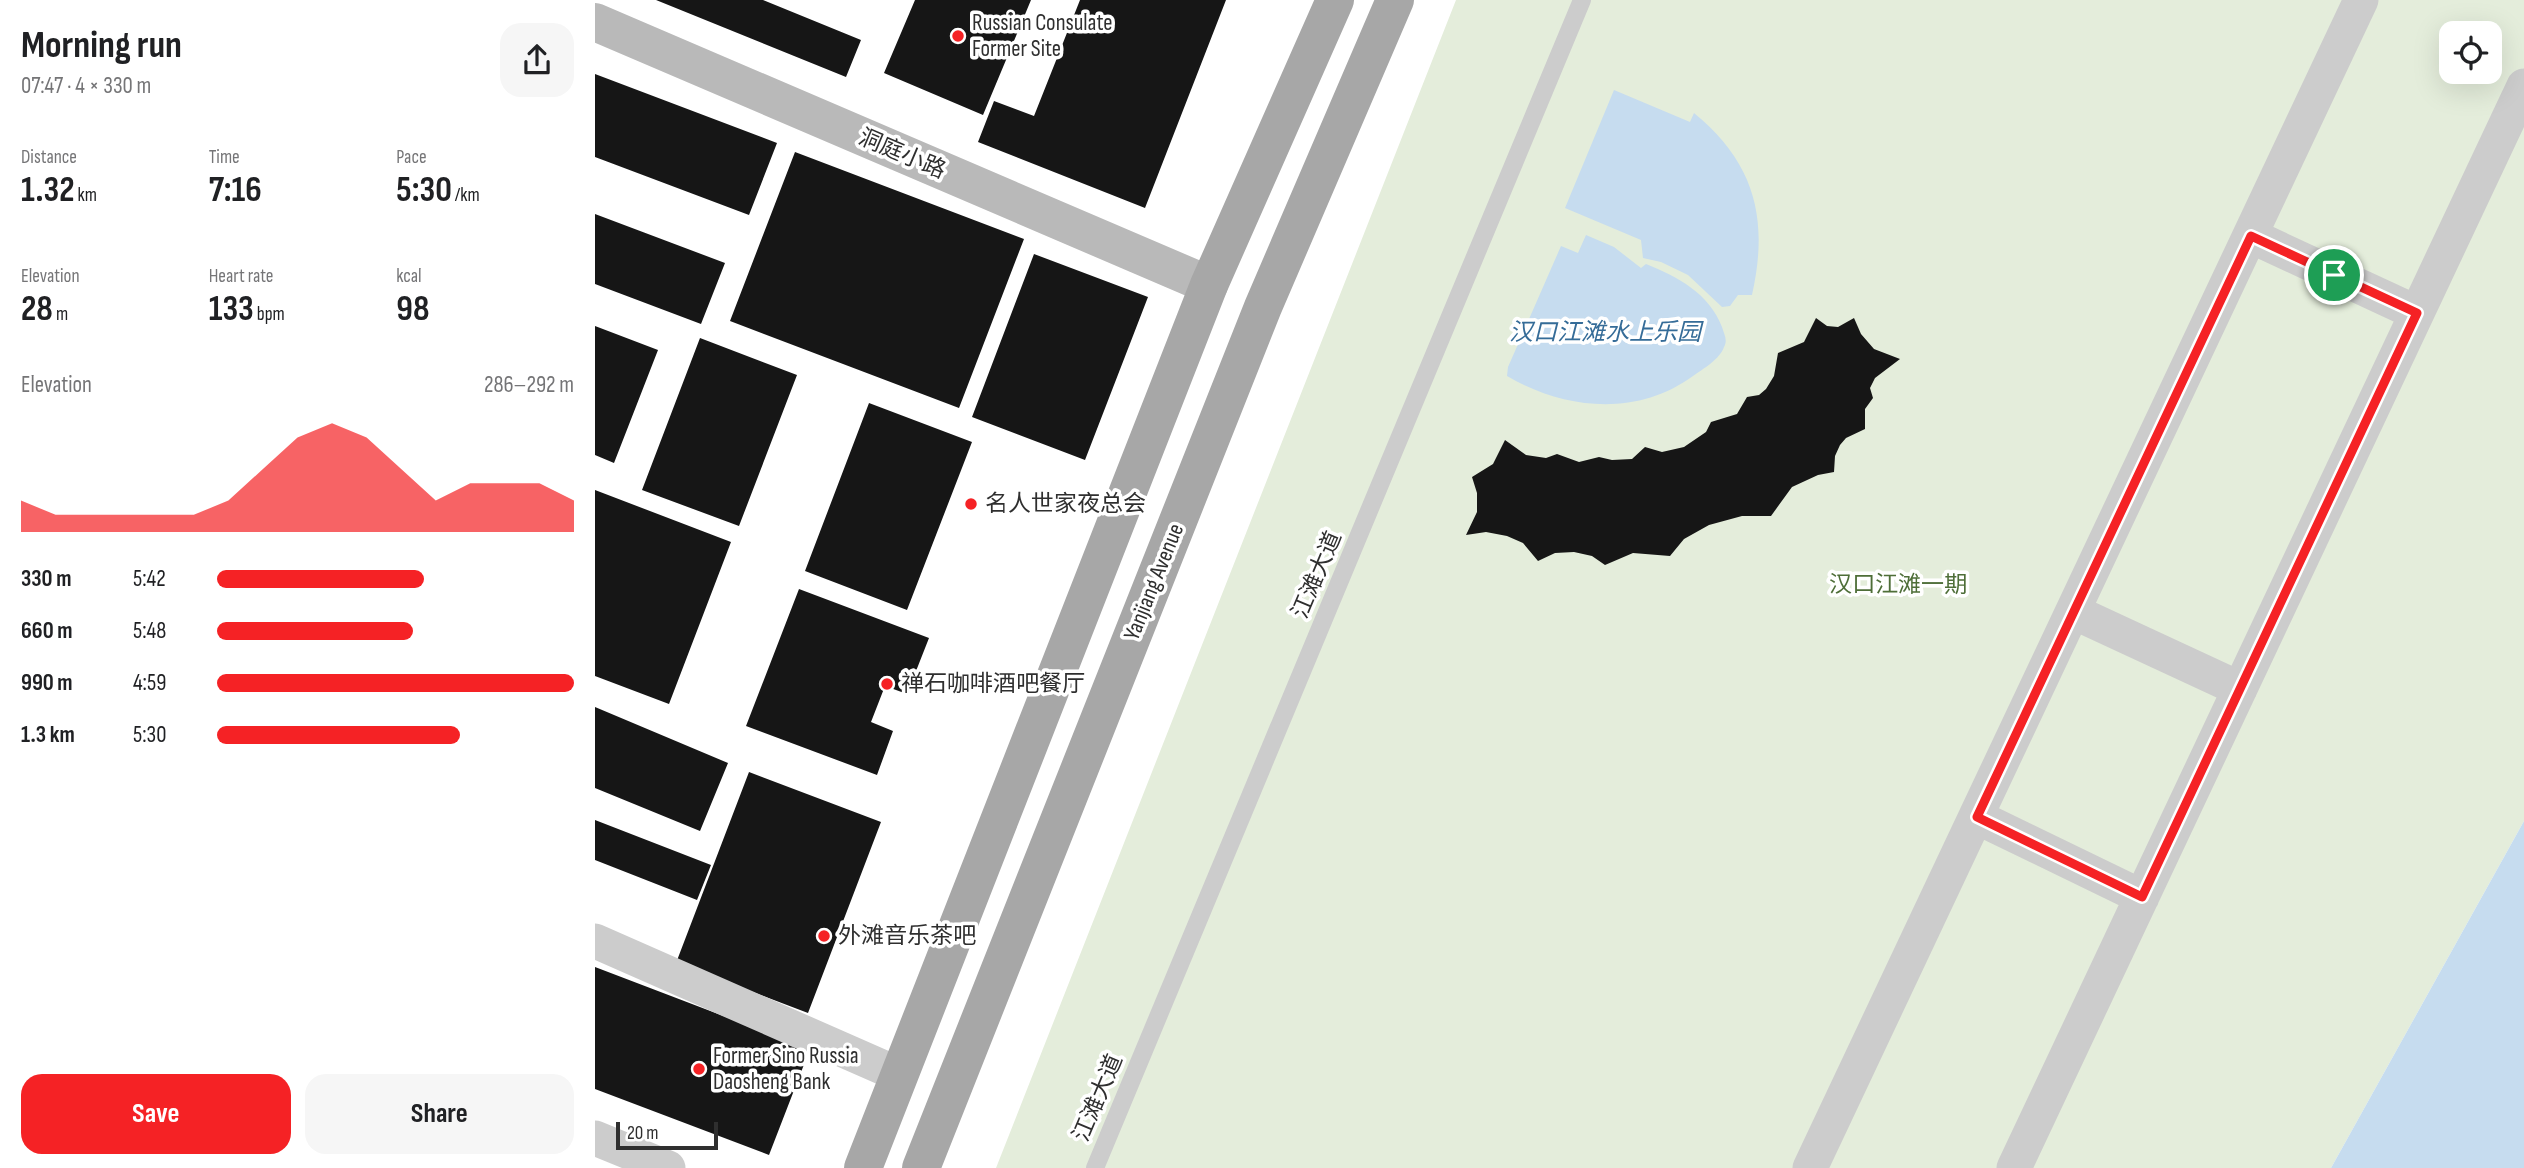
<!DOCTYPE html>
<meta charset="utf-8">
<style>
:root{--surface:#fff;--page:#f6f6f6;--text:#202124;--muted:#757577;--accent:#f52225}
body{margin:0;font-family:"Sofia Sans Condensed","Noto Sans SC",sans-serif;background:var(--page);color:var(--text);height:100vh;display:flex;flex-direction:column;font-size:26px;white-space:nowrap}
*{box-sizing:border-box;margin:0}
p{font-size:23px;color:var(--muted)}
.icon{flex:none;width:38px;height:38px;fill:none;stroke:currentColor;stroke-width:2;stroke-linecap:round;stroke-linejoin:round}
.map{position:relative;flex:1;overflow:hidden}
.panel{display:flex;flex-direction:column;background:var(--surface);width:595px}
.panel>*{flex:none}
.controls{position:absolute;left:1844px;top:21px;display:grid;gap:14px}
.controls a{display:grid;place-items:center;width:63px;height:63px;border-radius:14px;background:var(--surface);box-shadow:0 7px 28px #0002;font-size:35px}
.scale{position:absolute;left:21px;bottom:18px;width:102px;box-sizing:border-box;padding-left:7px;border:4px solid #2f2f2f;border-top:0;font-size:19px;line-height:24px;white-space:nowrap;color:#2f2f2f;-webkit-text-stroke:5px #fff;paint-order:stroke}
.pin{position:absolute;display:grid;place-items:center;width:60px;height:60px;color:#fff;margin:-30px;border:4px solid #fff;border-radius:50%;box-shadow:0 2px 7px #0007}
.round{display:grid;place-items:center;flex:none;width:74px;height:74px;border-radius:21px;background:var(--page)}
.head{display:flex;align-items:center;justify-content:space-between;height:119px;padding:0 21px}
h1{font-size:38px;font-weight:700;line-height:52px}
.figures{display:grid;grid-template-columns:repeat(3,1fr);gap:10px;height:119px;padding:7px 21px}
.figures div{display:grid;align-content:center}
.figures b{font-size:35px;font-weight:700}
.figures small{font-size:19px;font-weight:400}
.figures p{font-size:19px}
.chart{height:196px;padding:14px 21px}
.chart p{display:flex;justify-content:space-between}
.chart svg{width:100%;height:126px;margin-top:7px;fill:var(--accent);opacity:.7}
.primary-button{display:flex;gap:14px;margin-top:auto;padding:14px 21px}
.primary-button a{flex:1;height:80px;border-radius:21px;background:var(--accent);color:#fff;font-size:28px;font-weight:700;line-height:80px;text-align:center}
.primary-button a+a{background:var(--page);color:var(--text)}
ul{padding:0 21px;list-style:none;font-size:23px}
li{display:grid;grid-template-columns:112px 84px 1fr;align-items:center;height:52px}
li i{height:18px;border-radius:9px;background:var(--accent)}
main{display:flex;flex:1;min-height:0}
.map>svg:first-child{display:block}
.green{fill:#e4eddb;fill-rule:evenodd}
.water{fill:#c6dcef}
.building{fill:#161616}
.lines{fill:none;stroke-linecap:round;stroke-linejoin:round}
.lane{stroke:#ccc;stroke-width:18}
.street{stroke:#ccc;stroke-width:35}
.secondary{stroke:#b9b9b9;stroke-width:38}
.primary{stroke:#a7a7a7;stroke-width:38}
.route-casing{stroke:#fff;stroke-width:14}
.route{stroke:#f52225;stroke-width:9}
.poi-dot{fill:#f52225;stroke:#fff;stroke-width:2.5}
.labels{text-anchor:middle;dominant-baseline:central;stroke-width:7;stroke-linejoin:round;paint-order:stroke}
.poi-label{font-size:23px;fill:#2f2f2f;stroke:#fff;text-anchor:start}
.street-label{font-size:23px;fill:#2f2f2f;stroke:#fff}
.park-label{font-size:23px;fill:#4e6e38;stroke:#fff}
.water-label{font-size:24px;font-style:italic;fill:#356c98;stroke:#fff}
</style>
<main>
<section class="panel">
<div class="head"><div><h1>Morning run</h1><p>07:47 · 4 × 330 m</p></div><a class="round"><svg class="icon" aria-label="share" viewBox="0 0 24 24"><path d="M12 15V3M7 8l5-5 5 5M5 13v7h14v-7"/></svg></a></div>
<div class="figures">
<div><p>Distance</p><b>1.32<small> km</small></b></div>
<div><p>Time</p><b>7:16</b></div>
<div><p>Pace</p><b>5:30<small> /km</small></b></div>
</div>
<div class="figures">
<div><p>Elevation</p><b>28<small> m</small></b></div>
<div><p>Heart rate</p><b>133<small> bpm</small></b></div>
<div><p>kcal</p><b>98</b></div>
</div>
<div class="chart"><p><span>Elevation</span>286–292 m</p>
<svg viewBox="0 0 160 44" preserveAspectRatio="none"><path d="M0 44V33L10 38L20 38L30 38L40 38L50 38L60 33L70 22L80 11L90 6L100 11L110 22L120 33L130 27L140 27L150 27L160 33V44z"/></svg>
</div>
<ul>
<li><b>330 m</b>5:42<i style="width:58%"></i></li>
<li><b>660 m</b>5:48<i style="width:55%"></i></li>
<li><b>990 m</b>4:59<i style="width:100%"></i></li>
<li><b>1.3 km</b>5:30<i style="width:68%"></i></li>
</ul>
<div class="primary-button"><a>Save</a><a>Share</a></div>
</section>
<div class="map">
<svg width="1929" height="1168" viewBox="0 0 1929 1168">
<rect width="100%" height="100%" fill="#fff"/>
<!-- green -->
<path class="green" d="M861 0H1929V821L1736 1168H401ZM1857 33H1895V72H1857Z"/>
<!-- water -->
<path class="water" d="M1019 90 1095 122 1099 113C1160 163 1174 219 1157 295H1143L1135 306 1127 307 1093 275 1066 262 1048 258 1046 240 970 208Z
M991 235 1019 247 1046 268 1051 264C1083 277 1114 293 1127 327 1129 334 1133 340 1129 347 1125 359 1108 369 1098 376 1042 417 970 410 912 376L913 367 966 246 983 253Z
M1929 821V1168H1736Z"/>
<!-- building -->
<path class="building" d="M61 0H168L266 40 251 77Z
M320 0H436L388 115 289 73Z
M485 0H631L550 208 383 142 399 101 439 116Z
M0 74 182 143 154 215 0 157Z
M200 152 429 239 364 408 135 321Z
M0 214 130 263 106 324 0 284Z
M439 254 553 297 490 460 377 417Z
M1221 318 1232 326 1243 327 1259 318 1266 334 1279 349 1305 359 1280 378 1275 388 1278 398 1270 409V429L1251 438 1245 445 1240 456 1239 472 1223 475 1197 487 1176 516H1147L1114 525 1089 539 1075 556 1038 553 1010 565 997 556 979 552 960 553 943 561 928 543 912 536 891 532 871 535 882 512V493L877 477 898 464 910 440 931 455 951 458 962 454 984 462 1004 457 1017 460 1037 459 1050 447 1067 452 1089 447 1111 432 1116 422 1142 414 1152 397 1164 395 1171 389 1179 376 1183 353 1209 342Z
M0 326 63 350 19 463 0 455Z
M105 338 202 375 144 526 47 490Z
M274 403 377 442 312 610 210 571Z
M0 490 136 542 74 704 0 676Z
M204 589 334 638 312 694 290 686 276 722 298 731 282 775 151 726Z
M0 707 133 763 105 831 0 788Z
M154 772 286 822 213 1013 81 963Z
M0 820 116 865 102 900 0 860Z
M0 967 215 1049 174 1155 0 1089Z"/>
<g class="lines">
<!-- lane -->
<path class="lane" d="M500 1168 987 0"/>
<!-- street -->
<path class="street" d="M1656 236 1822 313
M1479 612 1645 689
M1382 817 1547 897
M0 941 305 1075
M0 1138 73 1168
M1215 1168 1766 0
M1419 1168 1929 86"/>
<!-- secondary -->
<path class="secondary" d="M0 22 614 285"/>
<!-- primary -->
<path class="primary" d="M268 1168 614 285 740 0
M326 1168 668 307 800 0"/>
</g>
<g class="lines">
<!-- route casing -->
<g class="route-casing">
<path id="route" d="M1656 236 1822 313 1547 897 1382 817Z"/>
</g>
<!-- route -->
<use href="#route" class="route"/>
</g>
<!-- markers -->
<g class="poi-dot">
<circle cx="363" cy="36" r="7"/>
<circle cx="376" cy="504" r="7"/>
<circle cx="292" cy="684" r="7"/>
<circle cx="229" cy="936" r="7"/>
<circle cx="104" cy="1069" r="7"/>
</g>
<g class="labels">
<!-- poi labels -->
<g class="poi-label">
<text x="377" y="23">Russian Consulate<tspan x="377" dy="26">Former Site</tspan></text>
<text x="390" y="504">名人世家夜总会</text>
<text x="306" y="684">禅石咖啡酒吧餐厅</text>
<text x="243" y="936">外滩音乐茶吧</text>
<text x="118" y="1056">Former Sino Russia<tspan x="118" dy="26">Daosheng Bank</tspan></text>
</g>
<!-- street labels -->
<g class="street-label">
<text transform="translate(307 154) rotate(23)">洞庭小路</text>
<text transform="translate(722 575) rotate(-67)">江滩大道</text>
<text transform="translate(559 582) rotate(-68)">Yanjiang Avenue</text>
<text transform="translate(503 1098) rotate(-67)">江滩大道</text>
</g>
<!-- park labels -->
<g class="park-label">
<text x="1303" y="585">汉口江滩一期</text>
</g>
<!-- water labels -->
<g class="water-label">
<text x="1010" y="332">汉口江滩水上乐园</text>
</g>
</g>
</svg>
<div class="controls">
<a><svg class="icon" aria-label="locate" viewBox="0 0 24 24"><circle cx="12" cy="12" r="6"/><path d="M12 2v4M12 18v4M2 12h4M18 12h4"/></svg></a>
</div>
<div class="scale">20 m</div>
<div class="pin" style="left:1739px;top:275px;background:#1e9e55"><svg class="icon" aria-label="arrive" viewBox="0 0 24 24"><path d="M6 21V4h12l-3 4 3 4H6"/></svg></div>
</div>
</main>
